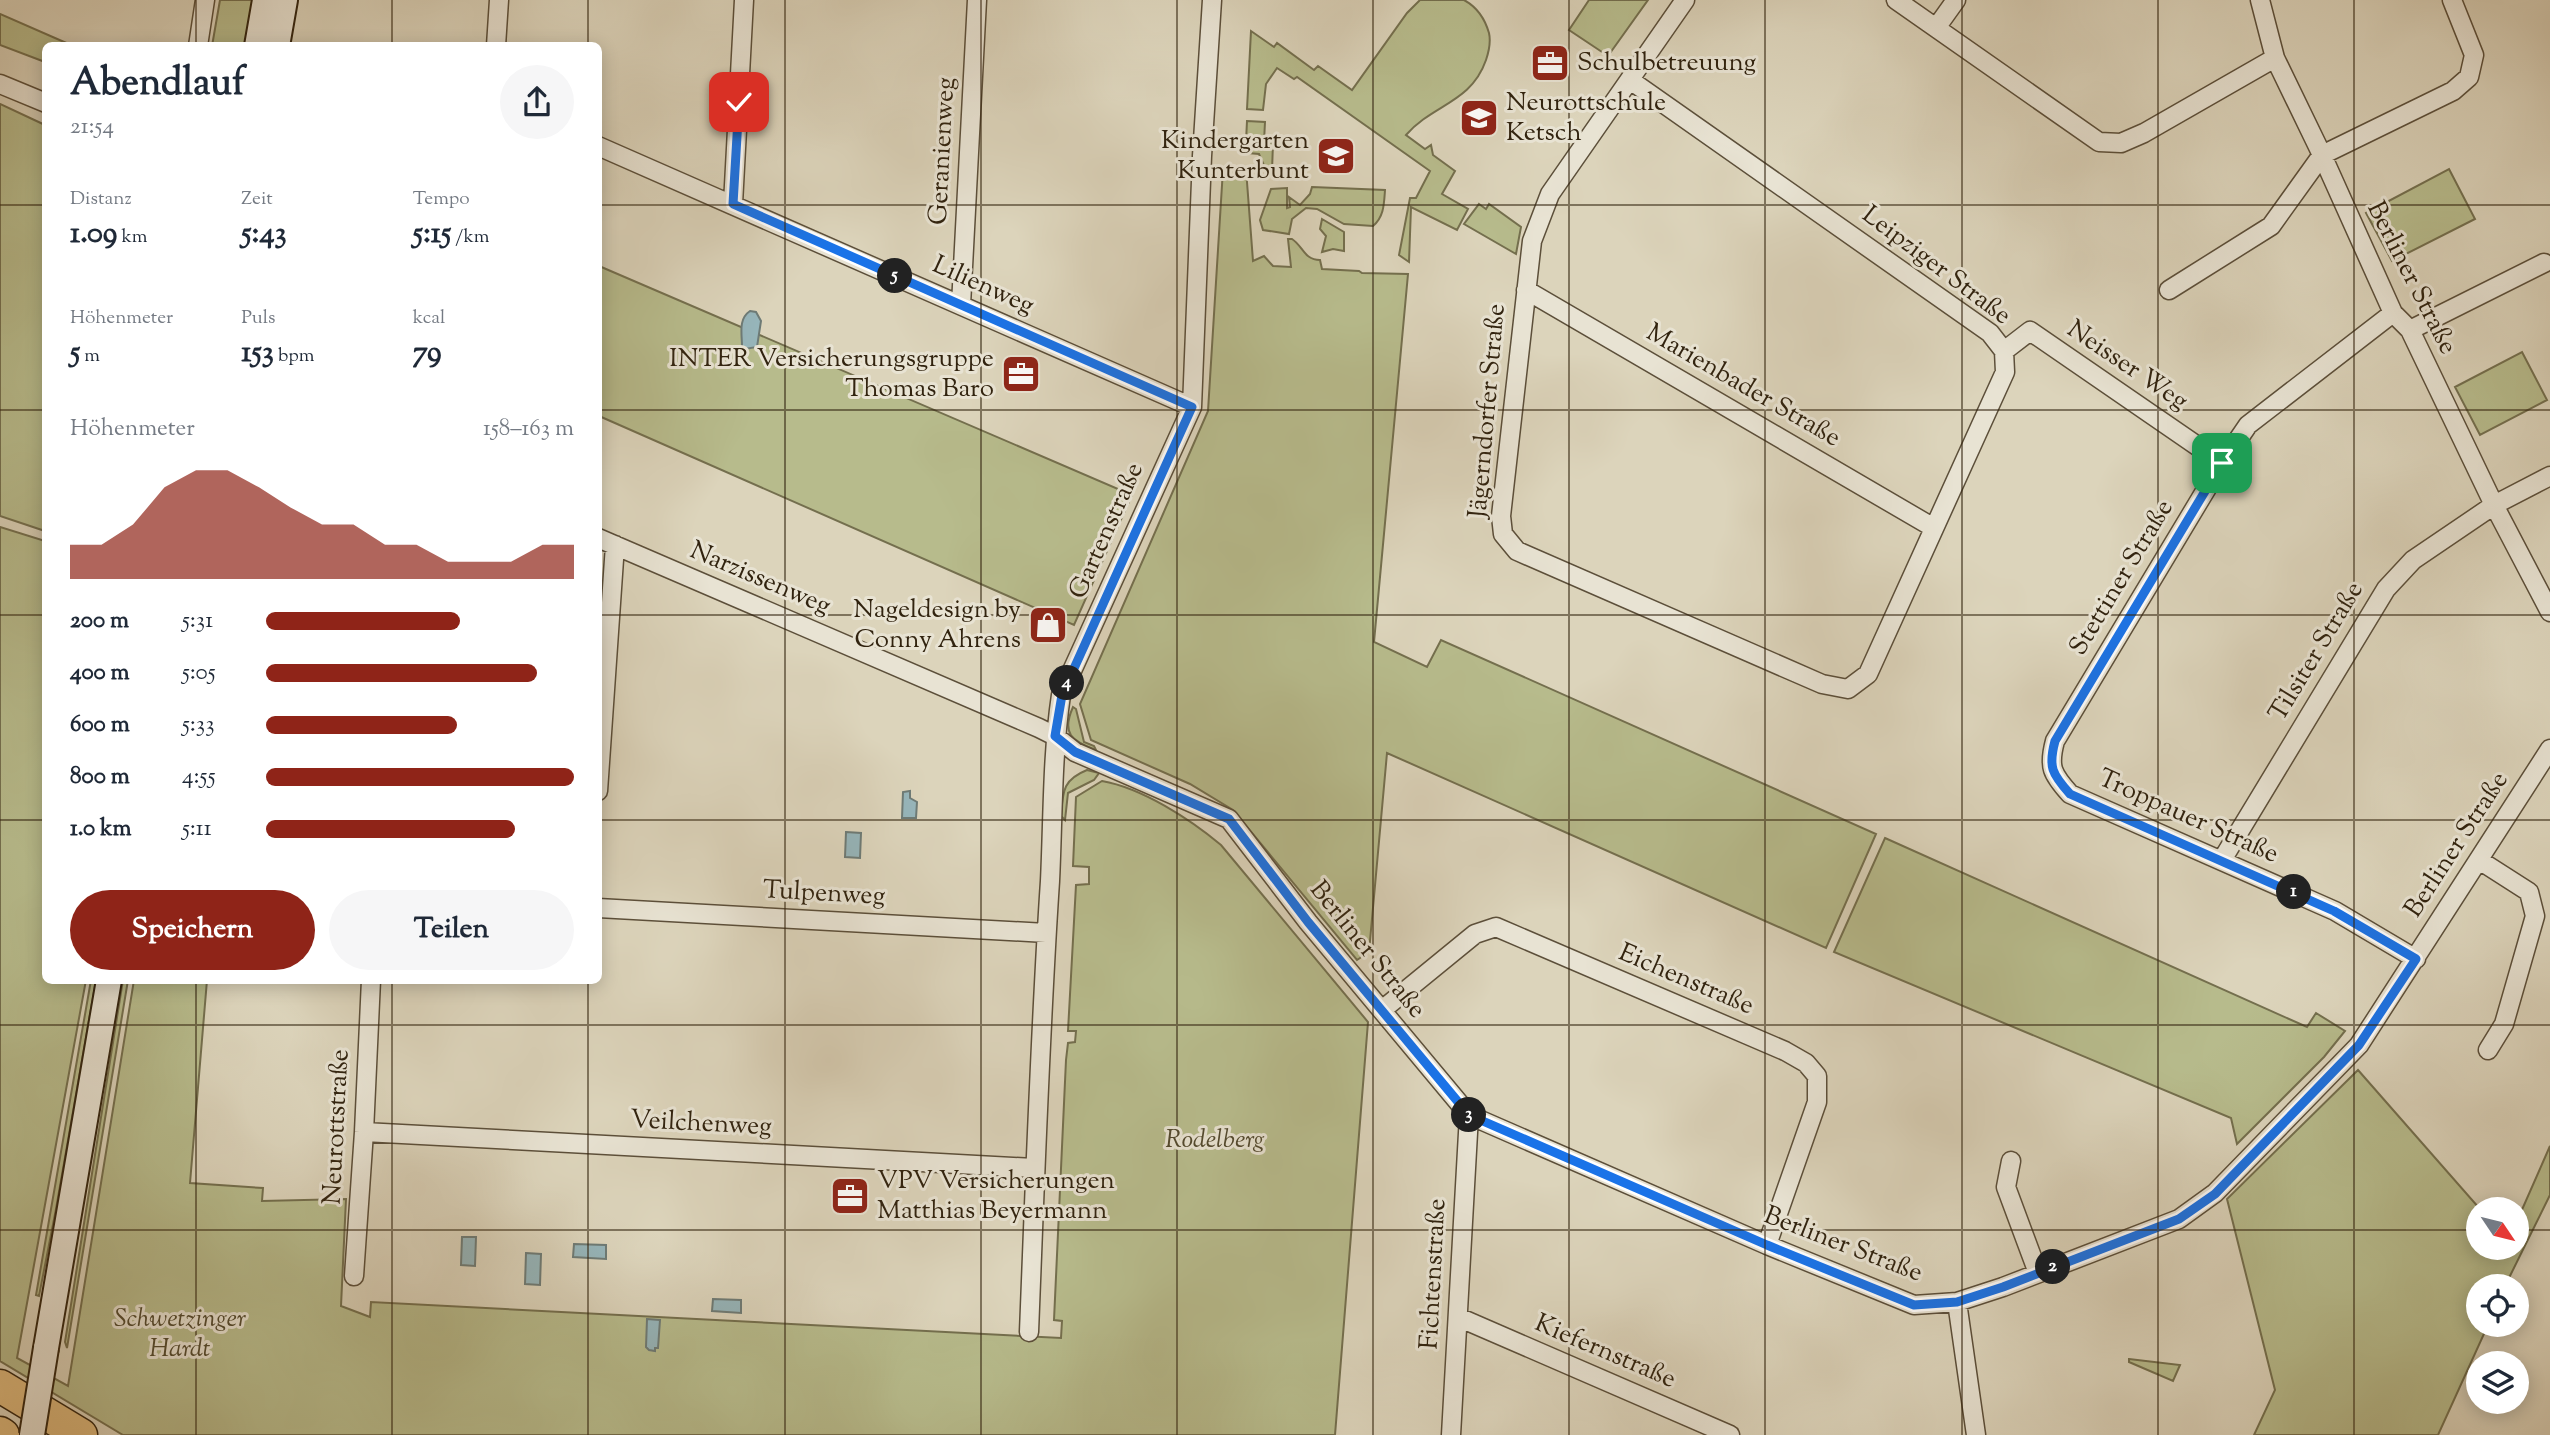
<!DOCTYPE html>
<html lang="de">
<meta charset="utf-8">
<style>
:root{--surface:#fff;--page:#f6f6f7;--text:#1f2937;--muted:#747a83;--accent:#8f2418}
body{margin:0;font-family:"Sorts Mill Goudy",serif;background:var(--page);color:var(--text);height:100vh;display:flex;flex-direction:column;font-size:26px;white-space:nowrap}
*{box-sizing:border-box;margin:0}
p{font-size:23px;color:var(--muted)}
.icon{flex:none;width:38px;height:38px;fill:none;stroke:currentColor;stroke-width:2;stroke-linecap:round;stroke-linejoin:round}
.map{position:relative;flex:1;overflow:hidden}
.details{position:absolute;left:42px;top:42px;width:560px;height:942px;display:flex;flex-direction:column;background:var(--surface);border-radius:10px;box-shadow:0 4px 18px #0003}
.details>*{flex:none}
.needle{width:46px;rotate:125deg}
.fabs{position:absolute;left:2466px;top:1197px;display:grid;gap:14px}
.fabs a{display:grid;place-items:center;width:63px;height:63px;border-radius:50%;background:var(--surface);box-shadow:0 4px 18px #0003;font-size:35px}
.pin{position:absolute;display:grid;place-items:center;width:60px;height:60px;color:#fff;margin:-30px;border-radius:14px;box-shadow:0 4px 10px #0006}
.km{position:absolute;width:35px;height:35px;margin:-18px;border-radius:50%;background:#222;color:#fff;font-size:19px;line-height:35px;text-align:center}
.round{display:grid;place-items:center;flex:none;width:74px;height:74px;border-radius:37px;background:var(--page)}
.headline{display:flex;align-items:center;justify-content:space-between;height:119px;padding:0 28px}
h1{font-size:38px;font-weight:700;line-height:52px}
.figures{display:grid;grid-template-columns:repeat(3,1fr);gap:10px;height:119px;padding:7px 28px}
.figures div{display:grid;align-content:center}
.figures b{font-size:30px;font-weight:700}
.figures small{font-size:19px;font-weight:400}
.figures p{font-size:19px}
.chart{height:196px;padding:14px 28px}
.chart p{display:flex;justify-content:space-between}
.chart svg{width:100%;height:126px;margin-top:7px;fill:var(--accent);opacity:.7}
.button{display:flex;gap:14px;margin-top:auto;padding:14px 28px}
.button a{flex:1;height:80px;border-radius:42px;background:var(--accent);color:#fff;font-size:28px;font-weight:700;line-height:80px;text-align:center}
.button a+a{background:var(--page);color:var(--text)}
ul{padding:0 28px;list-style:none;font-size:23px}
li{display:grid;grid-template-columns:112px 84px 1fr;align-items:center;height:52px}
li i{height:18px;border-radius:9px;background:var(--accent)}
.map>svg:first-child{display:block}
.green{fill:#b7bb8c;stroke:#746f4e;stroke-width:2}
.water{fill:#96b5ba;stroke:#6e7b76;stroke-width:2}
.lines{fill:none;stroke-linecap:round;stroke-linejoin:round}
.street-casing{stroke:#5c4f3a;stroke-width:21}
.secondary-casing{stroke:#31230f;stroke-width:28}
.highway-casing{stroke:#31230f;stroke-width:35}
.street{stroke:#e8e3d3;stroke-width:18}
.secondary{stroke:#e8e3d3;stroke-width:24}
.highway{stroke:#deba7e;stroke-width:32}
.secondary-bridge-casing{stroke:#31230f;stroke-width:28;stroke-linecap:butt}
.secondary-bridge{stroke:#e8e3d3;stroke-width:24}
.route-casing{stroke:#fff;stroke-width:14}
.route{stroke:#1a73e8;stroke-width:9}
.grid{fill:none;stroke:#31230f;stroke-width:2;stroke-opacity:0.55}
.labels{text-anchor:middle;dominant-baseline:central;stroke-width:6;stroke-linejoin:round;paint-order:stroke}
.poi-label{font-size:26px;fill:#31230f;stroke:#e8e3d3;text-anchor:start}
.street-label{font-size:26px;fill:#31230f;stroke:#e8e3d3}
.park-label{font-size:26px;font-style:italic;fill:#52492e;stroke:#e8e3d3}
</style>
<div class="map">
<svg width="2550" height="1435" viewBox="0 0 2550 1435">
<rect width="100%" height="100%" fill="#dcd4bb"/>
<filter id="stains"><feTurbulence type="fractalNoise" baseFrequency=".00286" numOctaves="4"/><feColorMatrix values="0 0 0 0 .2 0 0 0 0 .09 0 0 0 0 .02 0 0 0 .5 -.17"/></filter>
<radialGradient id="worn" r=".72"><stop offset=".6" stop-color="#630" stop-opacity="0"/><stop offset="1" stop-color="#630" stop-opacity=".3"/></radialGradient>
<!-- green -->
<path class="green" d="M220 0H257L249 45 212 46Z
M1420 0H1464C1477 7 1485 19 1489 33 1491 42 1489 51 1486 60 1471 103 1433 104 1406 135L1425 149 1431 145 1433 155 1455 171 1442 194 1468 209 1457 230 1411 207 1409 262 1399 255 1410 198H1416L1430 171 1297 77 1294 79 1277 68 1266 84 1263 110 1247 109 1251 31 1274 47 1277 43 1314 70 1318 66 1352 90 1407 13Z
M1589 0H1648L1608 56 1569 30Z
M0 14 71 45 46 46 45 62 0 45Z
M0 104 45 125V531L0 516Z
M1247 121 1265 122 1264 142 1273 143 1272 171 1266 170 1259 154 1248 153 1249 142H1246Z
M1223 169H1246L1253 261 1264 256 1273 266 1291 267 1288 239H1292C1303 246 1304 260 1320 260L1322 269 1359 271 1362 273 1408 274 1374 642 1427 667 1441 640 1876 834 1826 948 1387 753 1369 952 1357 960 1233 810 1190 784 1091 740 1080 704 1208 411Z
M2449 169 2475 219 2392 261 2366 213Z
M1312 187 1385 190C1384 204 1384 217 1373 226L1344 224 1317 209 1306 208 1292 219 1289 234 1263 230 1260 220 1271 189 1287 188V208L1290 207 1289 197 1300 205 1310 194Z
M1479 204 1486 209 1489 204 1521 227 1516 254 1464 224Z
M1322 219 1344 232V251L1333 249 1322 252 1326 236 1320 229Z
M599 266 1132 495 1074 625 599 416Z
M2522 352 2547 400 2480 435 2455 387Z
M0 527 45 541 46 980H86L17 1358 68 1386 134 980H207L190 1183 263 1188 262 1201 346 1199 341 1306 370 1317 371 1302 1061 1338 1062 1321 1054 1320 1066 1060 1068 1043 1075 1042 1076 1031H1068L1076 885 1089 884V867L1073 866 1076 797 1102 781C1142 788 1190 819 1221 845L1368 1022 1335 1435H123L0 1361Z
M1073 707 1076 709 1084 742 1094 746 1096 750C1072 741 1061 734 1073 707Z
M1087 770 1099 773 1094 780 1068 793 1065 820 1061 816C1063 792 1062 780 1087 770Z
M1885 838 2307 1027 2316 1013 2345 1031 2324 1057 2237 1144 2231 1118 1834 952Z
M91 980H96L56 1209 39 1296 36 1295Z
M123 980H128L67 1348 65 1342Z
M2358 1070 2480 1209H2478V1248H2516L2517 1221 2550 1146V1195L2505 1286H2478V1325H2488L2438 1435H2254L2275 1390 2227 1199Z
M2129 1359 2180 1365 2173 1381 2129 1362Z"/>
<!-- water -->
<path class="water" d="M750 311 756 312 761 321 757 347 745 349 742 346C742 334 738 319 750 311Z
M910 791V798L917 802 916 818H902L903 792Z
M846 832 861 833 860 858 845 857Z
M462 1237H476L475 1266 461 1265Z
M574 1244 606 1245V1259L573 1257Z
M526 1253 541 1254 540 1285 525 1284Z
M713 1299 741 1300V1313L712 1311Z
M647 1319 660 1320 658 1348H655V1351L649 1350 646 1347Z"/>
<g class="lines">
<!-- street casing -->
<g class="street-casing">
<path id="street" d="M1896 0 2099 142 2121 143 2144 133 2275 58
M2260 0 2275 58 2322 155 2393 313 2410 330 2494 505 2550 612
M1936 28 1956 0
M198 46 205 0
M496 46 499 0
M1630 80 1990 333 2004 351 2005 372 1868 674 1848 689 1822 684 1517 551 1503 534 1501 516 1532 241 1550 194 1685 0
M0 84 46 103
M598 146 1192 407
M733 204 744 0
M1526 290 1934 528
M2169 290 2271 226 2322 155 2453 91 2469 77 2474 55 2452 0
M961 305 977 0
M2393 313 2248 425 2222 463 2055 741C2048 767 2052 774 2070 794L2335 911 2416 959
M2410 330 2544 263
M2004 351 2030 331 2222 463
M598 538 1039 728 1055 736 1075 752 1229 819 1308 922 1469 1115 1767 1245 1914 1305 1957 1302 2003 1287 2179 1219 2215 1193 2359 1045 2550 749
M598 791 615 545
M2222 860 2386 589 2413 560 2494 505 2550 476
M2479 860 2529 892 2535 916 2504 1024 2488 1050
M598 908 1046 933
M1382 1010 1475 934 1496 927 1785 1051 1806 1063 1817 1076V1102L1767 1245
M364 1132 1034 1168
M2011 1161 2006 1187 2038 1273
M354 1276 364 1132 371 980
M1957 1302 1976 1435
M1458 1317 1730 1435
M1029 1332C1035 1182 1040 1031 1050 881 1053 819 1052 756 1061 695L1192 407 1202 156 1212 0
M1451 1435 1469 1115"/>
</g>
<!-- secondary casing -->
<g class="secondary-casing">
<path id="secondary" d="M257 46 265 0
M277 46 285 0
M46 1348 109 980"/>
</g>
<!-- highway casing -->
<g class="highway-casing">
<path id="highway" d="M0 1386 81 1435
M0 1433 3 1435"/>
</g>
<!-- street -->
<use href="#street" class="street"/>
<!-- secondary -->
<use href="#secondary" class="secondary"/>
<!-- highway -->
<use href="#highway" class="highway"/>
<!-- secondary-bridge casing -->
<g class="secondary-bridge-casing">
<path id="secondary-bridge" d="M32 1435 46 1348"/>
</g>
<!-- secondary-bridge -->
<use href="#secondary-bridge" class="secondary-bridge"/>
</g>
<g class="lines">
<!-- route casing -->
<g class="route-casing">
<path id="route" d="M739 102 733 204 1192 407 1062 695 1055 736 1075 752 1229 819 1308 922 1469 1115 1767 1245 1914 1305 1957 1302 2003 1287 2179 1219 2215 1194 2359 1045 2416 959 2334 911 2070 794C2052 774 2048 767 2055 741L2222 463"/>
</g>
<!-- route -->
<use href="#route" class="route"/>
</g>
<!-- grid -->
<path class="grid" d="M196 0V46M392 0V46M588 0V46M785 0V1435M981 0V1435M1177 0V1435M1373 0V1435M1569 0V1435M1765 0V1435M1962 0V1435M2158 0V1435M2354 0V1435M0 205H46M598 205H2550M0 410H46M598 410H2550M0 615H46M598 615H2550M0 820H46M598 820H2550M196 980V1435M392 980V1435M588 980V1435M0 1025H2550M0 1230H2478M2516 1230H2550"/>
<!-- icons -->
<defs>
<g id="office-square" transform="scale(2.0125)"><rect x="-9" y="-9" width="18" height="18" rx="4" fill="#8f2418" stroke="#e8e3d3"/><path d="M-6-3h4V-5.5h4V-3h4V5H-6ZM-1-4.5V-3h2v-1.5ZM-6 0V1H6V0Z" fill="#fff"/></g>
<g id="school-square" transform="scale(2.0125)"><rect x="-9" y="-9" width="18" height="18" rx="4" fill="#8f2418" stroke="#e8e3d3"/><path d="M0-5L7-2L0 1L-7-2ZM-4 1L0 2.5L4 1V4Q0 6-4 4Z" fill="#fff"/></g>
<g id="shop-square" transform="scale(2.0125)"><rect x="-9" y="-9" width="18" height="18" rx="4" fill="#8f2418" stroke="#e8e3d3"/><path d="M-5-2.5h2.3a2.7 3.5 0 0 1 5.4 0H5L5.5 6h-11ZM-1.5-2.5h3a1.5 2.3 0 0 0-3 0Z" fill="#fff"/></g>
</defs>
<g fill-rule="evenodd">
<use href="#office-square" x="1550" y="63"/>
<use href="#school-square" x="1479" y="118"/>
<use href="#school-square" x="1336" y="156"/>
<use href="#office-square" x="1021" y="374"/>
<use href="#shop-square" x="1048" y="625"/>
<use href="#office-square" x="850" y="1196"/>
</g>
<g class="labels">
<!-- poi labels -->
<g class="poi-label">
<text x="1577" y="63">Schulbetreuung</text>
<text x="1506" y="103">Neurottschule<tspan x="1506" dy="30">Ketsch</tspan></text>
<text x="1309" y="141" text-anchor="end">Kindergarten<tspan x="1309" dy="30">Kunterbunt</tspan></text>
<text x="994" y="359" text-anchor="end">INTER Versicherungsgruppe<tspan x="994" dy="30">Thomas Baro</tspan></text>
<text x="1021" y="610" text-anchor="end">Nageldesign by<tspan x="1021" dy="30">Conny Ahrens</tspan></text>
<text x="877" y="1181">VPV Versicherungen<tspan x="877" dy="30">Matthias Beyermann</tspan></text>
</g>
<!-- street labels -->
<g class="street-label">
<text transform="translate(943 151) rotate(-87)">Geranienweg</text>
<text transform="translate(1936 266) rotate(37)">Leipziger Straße</text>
<text transform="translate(2411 278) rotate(63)">Berliner Straße</text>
<text transform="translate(983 286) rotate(24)">Lilienweg</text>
<text transform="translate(2127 366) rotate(34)">Neisser Weg</text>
<text transform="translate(1743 386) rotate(30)">Marienbader Straße</text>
<text transform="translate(1488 411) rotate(-85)">Jägerndorfer Straße</text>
<text transform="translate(1107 531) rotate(-66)">Gartenstraße</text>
<text transform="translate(2122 578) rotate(-59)">Stettiner Straße</text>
<text transform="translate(760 579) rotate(23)">Narzissenweg</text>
<text transform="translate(2317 652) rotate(-59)">Tilsiter Straße</text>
<text transform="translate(2188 817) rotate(24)">Troppauer Straße</text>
<text transform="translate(2457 845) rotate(-57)">Berliner Straße</text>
<text transform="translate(824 894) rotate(3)">Tulpenweg</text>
<text transform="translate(1367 950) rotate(51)">Berliner Straße</text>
<text transform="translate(1686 980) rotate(23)">Eichenstraße</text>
<text transform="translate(701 1124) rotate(3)">Veilchenweg</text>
<text transform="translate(337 1127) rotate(-87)">Neurottstraße</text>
<text transform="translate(1843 1245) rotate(21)">Berliner Straße</text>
<text transform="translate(1434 1274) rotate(-87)">Fichtenstraße</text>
<text transform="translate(1605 1352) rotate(23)">Kiefernstraße</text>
</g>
<!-- park labels -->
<g class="park-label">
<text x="1215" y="1140">Rodelberg</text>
<text x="180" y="1319">Schwetzinger<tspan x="180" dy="30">Hardt</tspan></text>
</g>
</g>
<rect width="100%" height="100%" filter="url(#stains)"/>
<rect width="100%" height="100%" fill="url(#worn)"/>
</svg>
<div class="fabs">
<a><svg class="needle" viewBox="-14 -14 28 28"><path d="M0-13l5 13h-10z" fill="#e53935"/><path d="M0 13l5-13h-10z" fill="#747a83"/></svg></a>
<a><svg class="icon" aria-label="locate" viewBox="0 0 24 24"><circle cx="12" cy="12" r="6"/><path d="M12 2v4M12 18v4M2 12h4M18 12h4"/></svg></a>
<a><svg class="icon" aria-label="layers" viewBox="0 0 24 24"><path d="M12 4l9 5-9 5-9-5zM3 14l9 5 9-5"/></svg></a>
</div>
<div class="pin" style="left:2222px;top:463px;background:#1e9e55"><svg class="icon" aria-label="arrive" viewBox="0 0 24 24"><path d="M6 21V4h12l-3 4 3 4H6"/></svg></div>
<div class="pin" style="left:739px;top:102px;background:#d93025"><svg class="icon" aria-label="check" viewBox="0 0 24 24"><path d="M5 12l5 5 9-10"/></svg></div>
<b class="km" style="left:2294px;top:892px">1</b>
<b class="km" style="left:2053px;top:1267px">2</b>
<b class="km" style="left:1469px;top:1115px">3</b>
<b class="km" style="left:1067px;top:683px">4</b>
<b class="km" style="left:895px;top:276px">5</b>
<section class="details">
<div class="headline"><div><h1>Abendlauf</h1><p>21:54</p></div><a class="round"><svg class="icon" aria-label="share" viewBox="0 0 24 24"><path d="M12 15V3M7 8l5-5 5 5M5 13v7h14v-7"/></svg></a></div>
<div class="figures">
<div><p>Distanz</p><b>1.09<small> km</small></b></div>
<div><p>Zeit</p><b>5:43</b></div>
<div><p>Tempo</p><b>5:15<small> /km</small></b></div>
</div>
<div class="figures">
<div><p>Höhenmeter</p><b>5<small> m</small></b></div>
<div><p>Puls</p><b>153<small> bpm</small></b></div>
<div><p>kcal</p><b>79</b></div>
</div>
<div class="chart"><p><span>Höhenmeter</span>158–163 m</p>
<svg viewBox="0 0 160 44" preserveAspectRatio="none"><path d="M0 44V32L10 32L20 25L30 12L40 6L50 6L60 12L70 19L80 25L90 25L100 32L110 32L120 38L130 38L140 38L150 32L160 32V44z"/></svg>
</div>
<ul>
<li><b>200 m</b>5:31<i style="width:63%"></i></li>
<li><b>400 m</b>5:05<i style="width:88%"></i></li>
<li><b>600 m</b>5:33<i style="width:62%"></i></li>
<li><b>800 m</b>4:55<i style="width:100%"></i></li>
<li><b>1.0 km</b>5:11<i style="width:81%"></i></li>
</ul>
<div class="button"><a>Speichern</a><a>Teilen</a></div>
</section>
</div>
